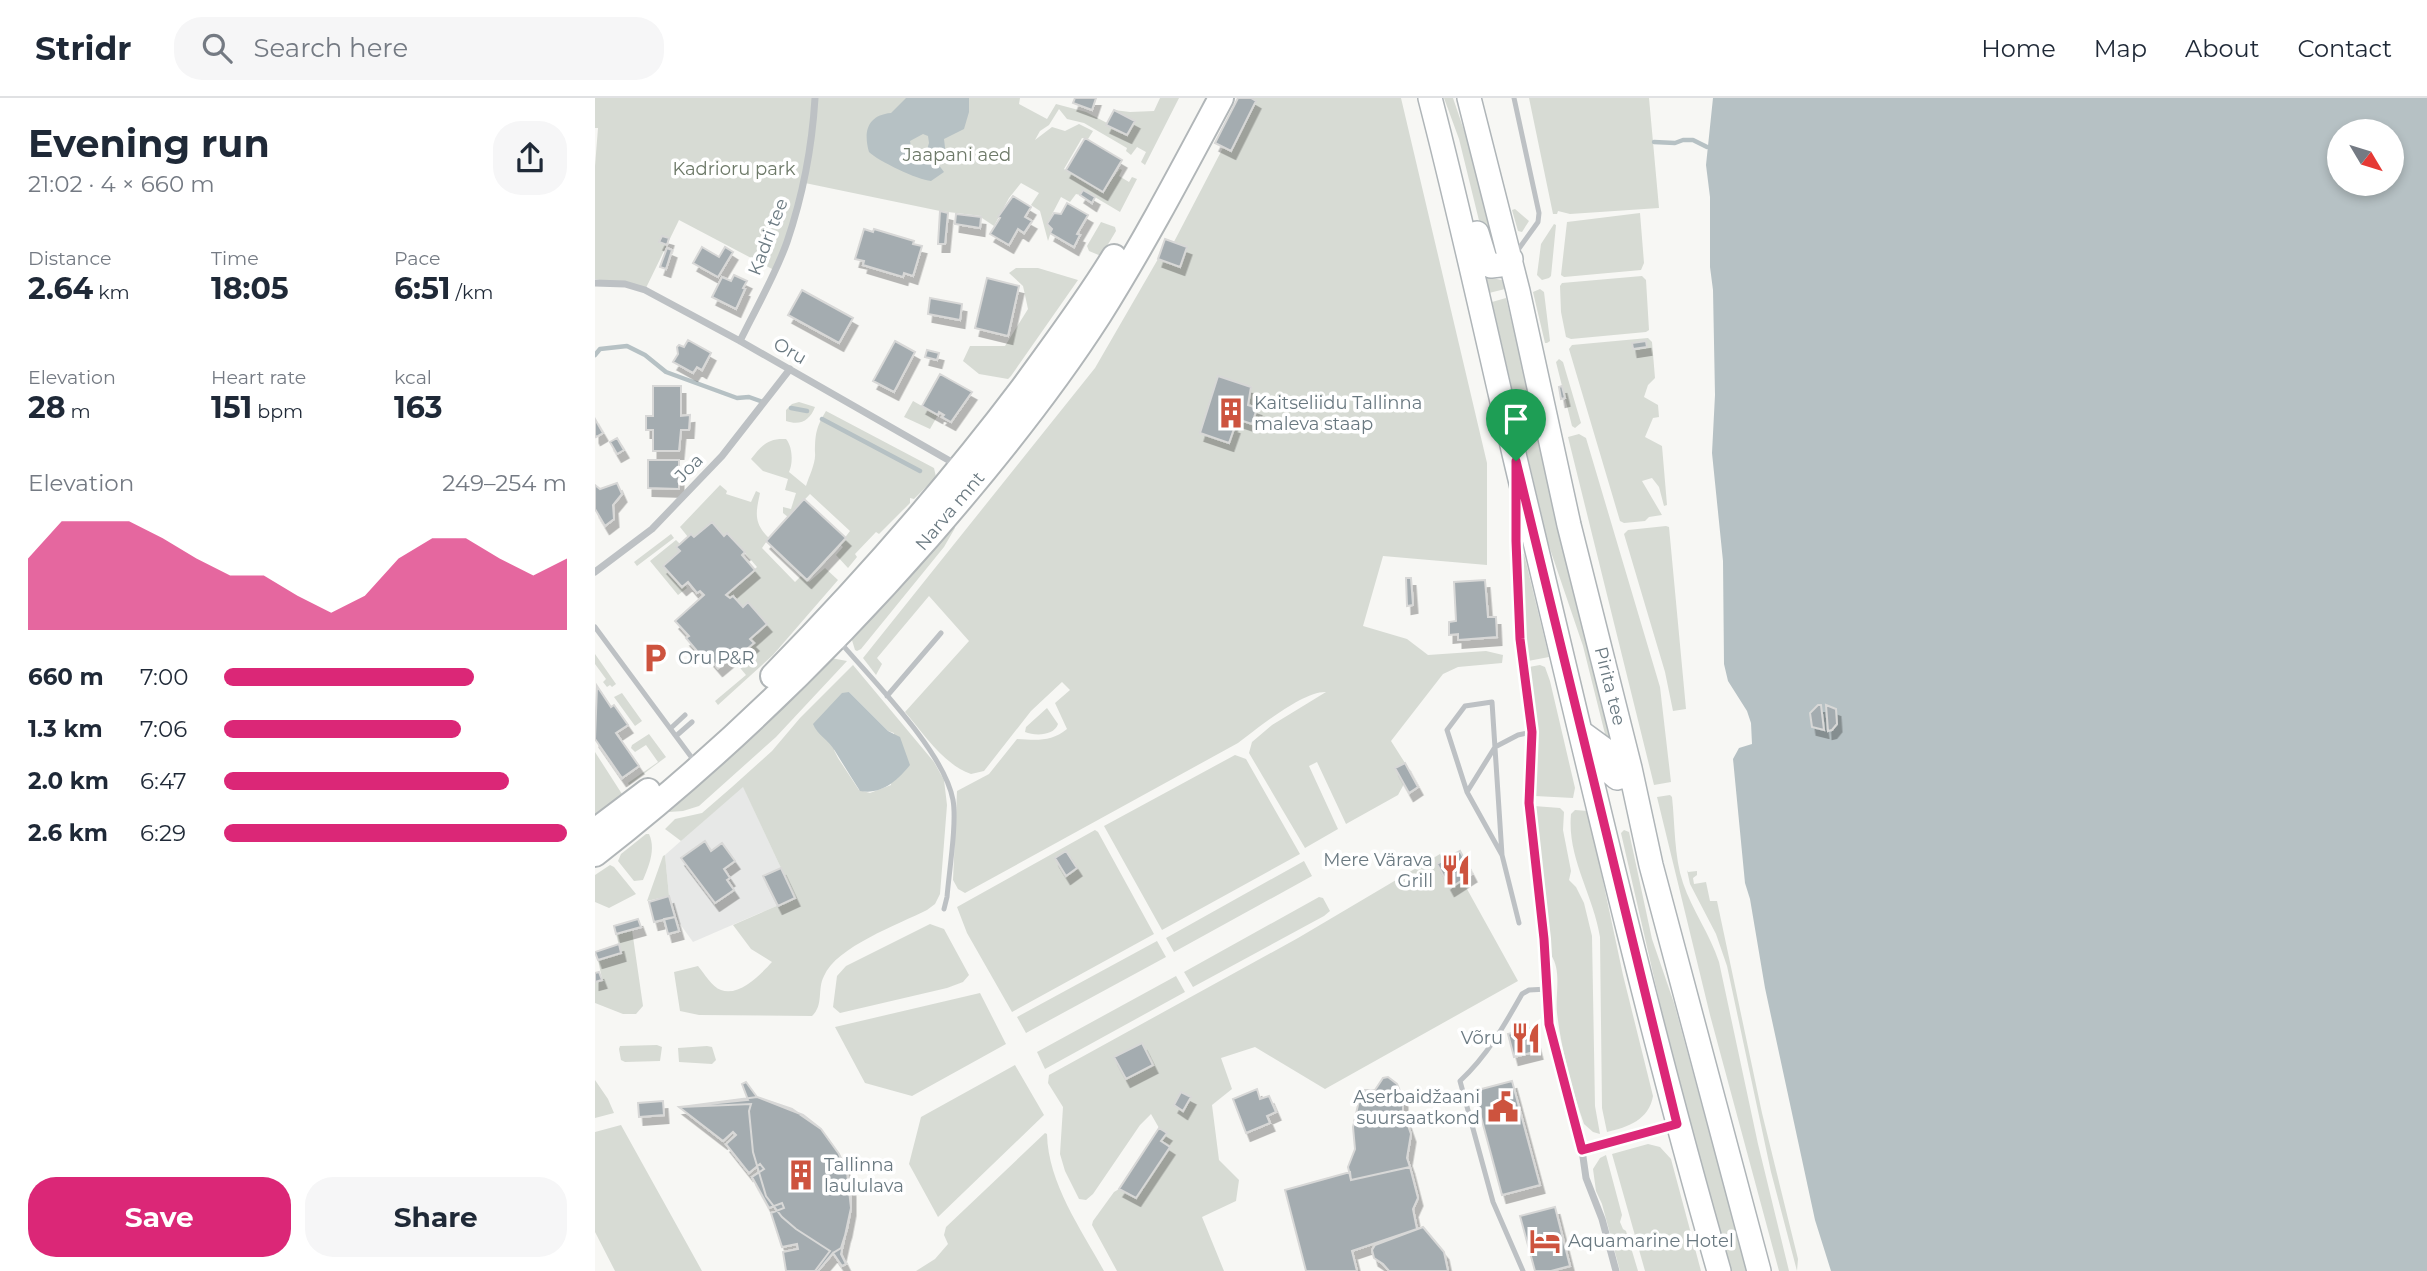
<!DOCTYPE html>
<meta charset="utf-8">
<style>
:root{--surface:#fff;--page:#f6f6f7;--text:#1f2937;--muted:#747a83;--line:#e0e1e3;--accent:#db2777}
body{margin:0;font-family:Montserrat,sans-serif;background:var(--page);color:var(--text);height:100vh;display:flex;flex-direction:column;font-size:26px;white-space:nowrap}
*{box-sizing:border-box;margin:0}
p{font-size:23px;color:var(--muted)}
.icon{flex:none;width:38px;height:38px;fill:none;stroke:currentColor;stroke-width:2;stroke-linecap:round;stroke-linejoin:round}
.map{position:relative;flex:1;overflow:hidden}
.side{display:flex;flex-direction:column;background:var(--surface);width:595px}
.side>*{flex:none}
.needle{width:46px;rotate:128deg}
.fabs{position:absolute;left:1732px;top:21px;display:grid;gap:14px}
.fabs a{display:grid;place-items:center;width:77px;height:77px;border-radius:50%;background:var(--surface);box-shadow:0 4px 10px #0003;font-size:35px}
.pin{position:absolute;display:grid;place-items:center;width:60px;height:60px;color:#fff;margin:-72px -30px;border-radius:50% 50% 50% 0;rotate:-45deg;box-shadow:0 0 7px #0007}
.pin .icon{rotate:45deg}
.round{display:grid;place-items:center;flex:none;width:74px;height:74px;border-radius:28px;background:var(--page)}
.summary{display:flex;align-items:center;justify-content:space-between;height:119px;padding:0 28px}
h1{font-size:38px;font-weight:700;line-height:52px}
.stats{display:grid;grid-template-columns:repeat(3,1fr);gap:10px;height:119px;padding:7px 28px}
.stats div{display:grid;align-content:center}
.stats b{font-size:30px;font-weight:700}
.stats small{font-size:19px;font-weight:400}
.stats p{font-size:19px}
.chart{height:196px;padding:14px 28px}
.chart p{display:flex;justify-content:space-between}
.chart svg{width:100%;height:126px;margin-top:7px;fill:var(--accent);opacity:.7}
.cta{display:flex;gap:14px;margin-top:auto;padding:14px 28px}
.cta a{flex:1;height:80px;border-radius:28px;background:var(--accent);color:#fff;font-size:28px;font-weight:700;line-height:80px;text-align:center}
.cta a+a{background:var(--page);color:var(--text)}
ul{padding:0 28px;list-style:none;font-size:23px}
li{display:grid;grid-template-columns:112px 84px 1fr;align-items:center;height:52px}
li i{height:18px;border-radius:9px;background:var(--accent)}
header{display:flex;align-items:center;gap:42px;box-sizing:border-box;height:98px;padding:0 35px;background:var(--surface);border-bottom:2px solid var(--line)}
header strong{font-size:33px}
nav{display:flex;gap:38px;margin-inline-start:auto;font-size:24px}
.search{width:490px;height:63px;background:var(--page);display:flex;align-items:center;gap:18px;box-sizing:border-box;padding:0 24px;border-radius:28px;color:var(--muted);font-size:26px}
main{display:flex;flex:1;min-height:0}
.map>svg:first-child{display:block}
.built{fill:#e7e8e7}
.green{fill:#d7dbd4;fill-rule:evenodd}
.water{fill:#b6c1c4;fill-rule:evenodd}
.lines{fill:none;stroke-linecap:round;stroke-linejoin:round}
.stream{stroke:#b6c1c4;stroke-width:4.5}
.building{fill:#a4acb0;stroke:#d8d8d7;stroke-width:2;filter:url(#shadow)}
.secondary-casing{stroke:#afb5b8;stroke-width:26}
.primary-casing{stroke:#b1b6b8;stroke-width:28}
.service{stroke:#bdc1c4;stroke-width:5}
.minor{stroke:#bdc1c4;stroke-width:7}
.secondary{stroke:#fff;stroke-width:23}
.primary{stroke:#fff;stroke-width:24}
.route-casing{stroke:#fff;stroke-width:14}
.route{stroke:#db2777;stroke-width:9}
.labels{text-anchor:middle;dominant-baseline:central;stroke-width:7;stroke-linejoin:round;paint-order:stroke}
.park-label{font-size:18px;fill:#6d7968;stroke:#fff}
.street-label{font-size:18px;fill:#6a7981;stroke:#fff}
.poi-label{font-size:18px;fill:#6a7981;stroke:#fff;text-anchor:start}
</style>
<header>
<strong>Stridr</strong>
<div class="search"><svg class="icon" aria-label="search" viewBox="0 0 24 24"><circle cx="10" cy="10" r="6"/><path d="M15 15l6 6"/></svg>Search here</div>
<nav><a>Home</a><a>Map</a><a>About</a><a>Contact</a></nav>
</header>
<main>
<section class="side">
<div class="summary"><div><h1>Evening run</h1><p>21:02 · 4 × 660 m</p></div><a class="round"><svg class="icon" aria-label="share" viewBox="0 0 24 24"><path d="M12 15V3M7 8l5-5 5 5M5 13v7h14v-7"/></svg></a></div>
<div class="stats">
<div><p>Distance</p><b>2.64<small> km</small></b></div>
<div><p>Time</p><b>18:05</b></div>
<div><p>Pace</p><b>6:51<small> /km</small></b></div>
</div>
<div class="stats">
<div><p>Elevation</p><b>28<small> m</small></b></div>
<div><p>Heart rate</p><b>151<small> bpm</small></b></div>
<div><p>kcal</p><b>163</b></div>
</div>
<div class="chart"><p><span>Elevation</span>249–254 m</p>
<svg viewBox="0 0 160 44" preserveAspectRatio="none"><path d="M0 44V19L10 6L20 6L30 6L40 12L50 19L60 25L70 25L80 32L90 38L100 32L110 19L120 12L130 12L140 19L150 25L160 19V44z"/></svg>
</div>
<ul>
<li><b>660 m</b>7:00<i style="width:73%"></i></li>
<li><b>1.3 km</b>7:06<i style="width:69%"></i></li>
<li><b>2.0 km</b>6:47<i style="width:83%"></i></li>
<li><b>2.6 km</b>6:29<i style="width:100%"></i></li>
</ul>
<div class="cta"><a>Save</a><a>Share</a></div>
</section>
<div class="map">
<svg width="1832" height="1173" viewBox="0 0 1832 1173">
<defs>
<filter id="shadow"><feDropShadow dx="4.5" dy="8" stdDeviation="0" flood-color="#0004"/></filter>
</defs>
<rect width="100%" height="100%" fill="#f7f7f4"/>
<!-- built -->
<path class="built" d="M148 688 200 800 98 844 80 819 74 798 70 757Z"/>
<!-- green -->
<path class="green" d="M0 0H425L424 6 452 21 461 6 491 14 512 25 519 12 535 14 559 13 565 0H584L550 67 546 64 551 54 542 49 536 57 531 53 532 50 489 25 472 21 464 11 454 27 445 33 440 42 457 29 470 33 484 26 498 33 493 41 487 40 469 71 507 94 525 71 527 72 524 78 534 84 537 79 542 81 525 114 488 92 485 97 481 96 475 104 466 99 452 126 457 131 453 143 445 113 436 107 444 95 426 85 414 100 399 128 387 120 386 118 345 113 210 85 179 172 84 122 50 192 0 181V68L3 30H0Z
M654 0H806L892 365V467L788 458 768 528 812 541 833 557 891 553 908 557 907 565 863 569 848 576 796 643 810 665 800 670 809 686 803 697 751 726 722 664 714 668 743 731 710 750 654 655 657 644 677 627 731 594C708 593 663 630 643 645L370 795 363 791 358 782 362 693 394 676 422 641C442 642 456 644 472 631L460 605 475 592 467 584 436 613 389 673 376 676C348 666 329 636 310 614L374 543 334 498 282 560 287 566 281 577 268 560 500 270 563 161 569 163Z
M849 0H858L875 50 900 150 897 154 890 147 864 41Z
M934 0H1054L1064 110 975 116 963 113 962 116H958Z
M920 111 934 123 927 134 923 133 917 112Z
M1045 115 1049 165 1046 172 969 179 966 177 972 124Z
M506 124 520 129 521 133 506 158 494 153 492 148Z
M959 126 961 127 956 178 954 180 947 182 942 177 946 146Z
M421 170H443L483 182 416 278 413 281 384 276 368 263 375 248H410L433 211 428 188 414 175Z
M1047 178 1051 182 1054 232 1051 234 976 241 971 239 966 214 965 188 967 185Z
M891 179 907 182 910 191 894 195Z
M945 191 949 194 955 243 952 245H950L938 194Z
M911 200 1023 664H1017L988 548 953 445 897 204Z
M1053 240 1057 244 1060 280 1053 287 1049 299 1063 307 1064 319 1058 320 1050 339 1067 348 1072 407 1069 408 1064 389 1057 380 1047 383 1067 417 1054 419 1050 423 1029 425 1025 423 974 251 977 247Z
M964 261 968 264 986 325 980 330 977 328 961 264Z
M318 303 343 317 335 331 309 319Z
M204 304 220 309C215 322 206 328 191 323V312L197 306Z
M231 313 339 370 341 379 319 401 315 400V405L284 436 281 434 260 456 262 459 253 470 241 457 248 449 245 446 255 433 215 396 193 419 188 415V409L196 411 201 395 190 392 193 381 168 373 156 361C167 347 173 340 191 341 198 349 198 366 194 374L211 388C214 378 221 365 220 355 220 337 221 329 231 313Z
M984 336 991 340 1065 589 1076 684 1059 687 973 339Z
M125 387 132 393 131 396 156 404 161 393 165 395C161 414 158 425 174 440L167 450 200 484 206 478 214 484 230 470 243 482 178 557 123 607 120 603 151 577 136 559 141 555 144 558 158 545 155 541 172 526 148 509 138 498 135 500 131 497 162 469 133 435 129 438 117 424 99 439 96 436 93 439 85 429Z
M359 427 360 430 349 449 266 551 262 553 260 552 256 539Z
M1071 428 1074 429 1091 611 1078 613 1070 574 1029 436 1033 432Z
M76 436 79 440 42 468 39 464Z
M81 442 85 446 82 449 85 453 68 468 86 489 90 487 92 490 83 497 55 463Z
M929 456 954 559 933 563 929 532 926 457Z
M0 556 21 586 17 589 15 587 12 589 8 584 11 581 0 566Z
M236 560 252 563 181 639 104 708 88 713 74 714 72 711Z
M258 567 339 664 349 682 352 707 345 796 340 806 332 812C304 826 241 849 229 878 222 891 229 907 217 918L104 917 85 913 79 874 103 868C109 875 117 889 126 892 144 899 166 876 177 864L156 851 138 827 200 800 148 689 86 743 70 731 80 721 107 715 137 689 177 653 205 620ZM254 594 293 633 299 635 296 687 275 695 264 692 243 660 239 652Z
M945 567 950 569 955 583 980 690 978 700 940 698 942 624 934 569Z
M27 595 47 623 40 628 19 599Z
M452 610 463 626C459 638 440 638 430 634L431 629Z
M54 636 71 659 34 687 33 685 63 664 51 647 40 654 36 650 37 647Z
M0 654 27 696 0 718Z
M640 657 651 661 705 756 567 832 509 728Z
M1075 697 1077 699C1080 726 1079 758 1088 785 1097 812 1115 836 1124 864L1163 1046 1194 1173H1184L1115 917 1062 699Z
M939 708 965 710 969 714 968 732 976 773 974 782 981 789 989 805 997 838 1000 1008 1005 1036 998 1034 989 1026C977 992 966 950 962 915 960 896 967 873 956 857Z
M980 712 993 713 1028 877 1058 998C1054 1022 1033 1029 1012 1034L1007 1010 1005 839C998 796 972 760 976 716Z
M500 732 503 734 559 836 417 914 372 835 362 809ZM471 753 481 770 471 777 460 760Z
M1029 732 1034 734 1057 841 1079 905 1152 1173H1136L1078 963 1026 735Z
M51 736H54C61 751 54 768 48 782L39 783 23 763 26 756Z
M845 756 848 762 842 766 854 789 867 782 923 883 730 991 660 949 626 960 637 991 617 1007 624 1062 644 1082 641 1103 607 1119 629 1173H522L497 1127 498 1123 519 1094 524 1091 541 1100 575 1049 566 1043 571 1035 564 1030 556 1016 545 1027 498 1096 491 1102 484 1101 470 1073 465 1056 468 1009 453 985 454 977 703 840Z
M70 757 74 798 52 803 68 758Z
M709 763 717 778 579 854 571 840Z
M15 767 19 769 41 796 14 810 0 804V777Z
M1092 772 1093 774 1102 773V777L1098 780 1099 786 1111 784 1115 803H1122L1167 1015 1203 1161 1202 1173 1176 1074 1132 868 1121 836 1095 786Z
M724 799 728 800 735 813 729 818 598 889 589 874Z
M335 826 349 831 374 877 368 884 352 890 245 915 238 909 242 878 251 868Z
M37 832 48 908 41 916H28L0 905V884L7 881 3 862 26 855 21 836Z
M562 843 571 859 431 935 422 919Z
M581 878 590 894 450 971 442 954Z
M385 895 411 946 317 998 270 985 240 929Z
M62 947 67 949 65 963 30 964 26 962 24 951 25 948Z
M112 948 117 949 121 962 117 966 84 964 83 950Z
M420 967 449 1017 343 1119 314 1066 326 1019Z
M0 982 13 1001 19 1015 0 1020Z
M26 1027 107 1173H20L0 1134V1034Z
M450 1035 452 1036C453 1085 486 1131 509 1173H321L340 1161 353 1146 349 1137 351 1129Z
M1053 1046 1065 1049 1076 1061 1106 1173H1050L1017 1056Z
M1011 1057 1027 1117 1025 1124 1028 1131 1031 1133 1043 1173H1025L1007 1106 1001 1093 998 1071 1005 1060Z"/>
<!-- water -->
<path class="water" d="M311 0H374V14L369 31 349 41 351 58 343 66 349 74 336 83C323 82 283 63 274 54 268 33 273 17 296 15ZM328 36 333 38 334 45 331 55 326 57 317 56 315 43Z
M1118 0H1832V1173H1236L1220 1122 1170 890 1155 801 1150 785 1138 661 1144 650 1157 646 1156 625 1152 613 1133 583 1129 566 1128 463 1117 355 1120 297 1118 192 1115 169V99L1111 67ZM1745 33H1797V86H1745Z
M254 594 293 633 305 639 315 667C302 683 286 697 265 693 256 679 248 666 240 653 234 642 222 637 218 626L247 595Z"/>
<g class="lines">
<!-- stream -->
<path class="stream" d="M1059 44 1080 45 1088 42H1098L1112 49
M0 257 5 251 32 248 50 257 71 274 142 300 154 299 168 304
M196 310 212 313
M227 321 325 373"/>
</g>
<!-- building -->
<path class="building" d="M480 0H501L497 12 478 5Z
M643 0H656L661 3 636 53 620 45Z
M519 12 540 23 532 37 511 27Z
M490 40 527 62 508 94 471 72Z
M488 92 500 99 497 105 485 97Z
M418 98 436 109 430 119 437 123 429 135 423 131 414 147 395 136 405 120 403 119Z
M472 105 493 117 482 136 485 137 479 149 455 135 457 131 452 126 459 115 466 116Z
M345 113 353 115 350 146H343Z
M361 116 386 119 385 130 360 126Z
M269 131 278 134 279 131 319 143 318 146 327 148 318 178 309 175 308 179 268 167 269 163 260 161Z
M67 138 74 140 72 147 64 144Z
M570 141 592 149 585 169 563 161Z
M107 149 124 159 130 149 138 154 123 179 98 165Z
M72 150 77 152 71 171 65 169Z
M139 177 152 183 148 190 150 191 141 211 117 199 127 179 136 183Z
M392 180 424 188 413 238 380 230Z
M207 192 258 220 244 245 193 217Z
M335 200 367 206 365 222 333 216Z
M93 242 116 255 107 272 102 269 98 275 78 264 83 256 82 249 84 247 89 249Z
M300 243 320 254 299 294 278 283Z
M1051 243 1052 249 1038 251 1037 245Z
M332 252 344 255 342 262 330 259Z
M345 276 377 294 356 324 347 319 349 317 344 314 343 317 327 308Z
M623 278 656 289 653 307 662 310 657 326 639 320 637 327 640 328 634 345 605 335Z
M58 288H86V318L95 317 94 332H86L84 353H58V332H51V318H58Z
M967 288 970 300 966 301 964 289Z
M0 321 8 335 1 339 0 337Z
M22 340 29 352 22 356 15 344Z
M53 362H84V391L53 390Z
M22 385 27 396 18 407 19 421 10 428 0 411V387L5 391Z
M209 401 251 440 212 482 171 443Z
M117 424 129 438 132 435 150 454 147 457 160 472 131 497 135 500 138 498 148 509 153 504 172 526 155 541 159 545 144 558 141 555 123 570 111 556 107 559 91 540 94 538 80 523 109 497 105 493 102 495 93 484 87 489 68 468 85 453 81 449 85 446 96 436 99 439Z
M811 480H816L818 507 812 508Z
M890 482 893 519H901L902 539 863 542V536L854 537V524L861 523 859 484Z
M2 588 16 609 19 607 33 627 21 635 44 668 27 680 0 641Z
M1223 607H1226L1229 632 1217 629 1215 615Z
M1231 607 1241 611 1242 626 1237 632 1233 633Z
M810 665 823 689 814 695 800 670Z
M110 743 116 753 127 745 140 763 129 771 135 780 132 782 139 792 120 805 86 760Z
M471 753 482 770 471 778 460 760Z
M865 753 877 776 855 790 842 766Z
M186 770 200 800 183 808 168 778Z
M74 798 80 819 59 824 54 804Z
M80 819 84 833 73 836 69 821Z
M43 821 46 829 21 836 19 828Z
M24 846 26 855 3 862 0 854Z
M4 874 7 882 0 884V875Z
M937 930 943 953 919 959 913 936Z
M547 945 558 967 531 981 519 959Z
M793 979 802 986 808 1000V1013L816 1036 812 1060 815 1069 756 1082 753 1069 760 1051 758 1029 765 998 768 992H780L788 980Z
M917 983 945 1087 907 1097 879 993Z
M151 984 162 999 208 1017 226 1031 244 1056 252 1074 256 1091V1110L246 1156 251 1166 247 1168 238 1155 223 1173H191L188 1154 203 1151 202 1146 187 1149 176 1115 189 1110 187 1105 174 1110 157 1079 169 1071 165 1066 154 1075 131 1046 141 1037 138 1034 128 1043 84 1009 153 1002 147 986Z
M662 991 665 1001 674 998 681 1014 672 1018 675 1025 651 1035 638 1001Z
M586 994 596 999 588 1013 579 1007Z
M162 999 197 1011 226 1031 244 1056 252 1074 256 1110 252 1131 246 1150 238 1155 223 1173H220L235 1153 201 1131 187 1119 171 1098 158 1054 154 1013 156 1006 86 1009Z
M68 1003 69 1017 44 1019 43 1005Z
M564 1030 572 1035 566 1043 575 1049 541 1100 524 1091Z
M815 1069 823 1100 818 1111 822 1131 757 1153 762 1173H711L690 1092 755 1074 756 1082Z
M960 1109 975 1168 956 1173H940L925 1118Z
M828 1129 849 1154 853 1173H794L788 1166 779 1160 777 1152 780 1147Z"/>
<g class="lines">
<!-- secondary casing -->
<g class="secondary-casing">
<path id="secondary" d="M835 0C866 119 892 240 920 360 985 632 1047 905 1124 1173
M874 0 923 193 974 427 1035 670 1056 767 1164 1173
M882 135 890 161 896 168 905 167 916 161
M987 635 1009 651 1015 674 1022 680 1029 678 1035 670"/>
</g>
<!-- primary casing -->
<g class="primary-casing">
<path id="primary" d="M178 578C267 487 351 392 428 290 459 247 491 205 519 159
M0 733 53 693
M0 756C121 662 232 554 333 439 394 369 454 295 504 217 548 147 587 73 626 0"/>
</g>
<!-- service -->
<path class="service" d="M919 0 944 115 943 124 920 156
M0 529 100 664
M245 544C278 583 349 653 358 702 362 725 354 774 352 799L349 811
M292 598 346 535
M76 630 90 617
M81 638 97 624
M872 694 907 757 897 604 870 608 852 632 872 694 900 649 923 637 937 634
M907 757 924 825
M928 1173 898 1104 865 983C892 958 909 928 927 896L934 892 953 891"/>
<!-- minor -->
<path class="minor" d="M0 185 30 186 50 192 145 243 362 367
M145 243C161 210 180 178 192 144 208 97 217 50 220 0
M921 406 925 541 937 634 934 705 949 841 954 926 987 1052 991 1080 1007 1121 1021 1173
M0 474 57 431 127 358 195 271
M987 1052 1081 1026"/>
<!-- secondary -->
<use href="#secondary" class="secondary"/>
<!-- primary -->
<use href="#primary" class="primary"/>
</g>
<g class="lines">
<!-- route casing -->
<g class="route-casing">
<path id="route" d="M921 363 1082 1026 987 1052 954 926 949 841 934 705 937 634 925 541 921 443Z"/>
</g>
<!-- route -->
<use href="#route" class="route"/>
</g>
<!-- icons -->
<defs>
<g id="building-bare" transform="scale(2.415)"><path d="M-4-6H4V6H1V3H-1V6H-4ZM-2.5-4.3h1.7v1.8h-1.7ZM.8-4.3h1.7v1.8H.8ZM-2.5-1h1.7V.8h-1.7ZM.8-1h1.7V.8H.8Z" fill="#cd533e" stroke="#fff" stroke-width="2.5" paint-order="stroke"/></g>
<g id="parking-bare" transform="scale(2.415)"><path d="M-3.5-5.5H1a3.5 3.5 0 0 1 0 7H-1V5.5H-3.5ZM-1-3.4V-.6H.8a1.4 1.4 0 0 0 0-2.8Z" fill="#cd533e" stroke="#fff" stroke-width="2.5" paint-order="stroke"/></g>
<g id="restaurant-bare" transform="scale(2.415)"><path d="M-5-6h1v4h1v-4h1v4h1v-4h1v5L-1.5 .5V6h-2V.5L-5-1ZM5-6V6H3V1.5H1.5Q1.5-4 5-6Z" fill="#cd533e" stroke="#fff" stroke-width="2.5" paint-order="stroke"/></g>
<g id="civic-bare" transform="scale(2.415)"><path d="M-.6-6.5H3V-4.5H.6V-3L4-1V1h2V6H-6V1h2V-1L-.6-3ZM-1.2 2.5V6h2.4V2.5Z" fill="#cd533e" stroke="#fff" stroke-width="2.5" paint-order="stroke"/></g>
<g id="hotel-bare" transform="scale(2.415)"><path d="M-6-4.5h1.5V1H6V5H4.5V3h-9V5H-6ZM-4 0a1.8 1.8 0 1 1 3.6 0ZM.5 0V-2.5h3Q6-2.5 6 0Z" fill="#cd533e" stroke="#fff" stroke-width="2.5" paint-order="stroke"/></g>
</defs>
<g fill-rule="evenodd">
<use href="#building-bare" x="636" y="315"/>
<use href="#parking-bare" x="60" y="560"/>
<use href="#restaurant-bare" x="861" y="772"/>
<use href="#restaurant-bare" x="931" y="940"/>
<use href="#civic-bare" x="908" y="1009"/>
<use href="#building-bare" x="206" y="1077"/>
<use href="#hotel-bare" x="950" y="1143"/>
</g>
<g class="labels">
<!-- park labels -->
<g class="park-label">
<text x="362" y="57">Jaapani aed</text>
<text x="139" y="71">Kadrioru park</text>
</g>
<!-- street labels -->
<g class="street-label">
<text transform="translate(173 139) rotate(-69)">Kadri tee</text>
<text transform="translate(195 253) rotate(30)">Oru</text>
<text transform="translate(94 370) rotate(-46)">Joa</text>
<text transform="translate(355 413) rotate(-50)">Narva mnt</text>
<text transform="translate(1015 588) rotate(76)">Pirita tee</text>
</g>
<!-- poi labels -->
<g class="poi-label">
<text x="659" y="305">Kaitseliidu Tallinna<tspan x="659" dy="21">maleva staap</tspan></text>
<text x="83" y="560">Oru P&amp;R</text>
<text x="838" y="762" text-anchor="end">Mere Värava<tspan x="838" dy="21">Grill</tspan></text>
<text x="908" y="940" text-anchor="end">Võru</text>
<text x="885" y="999" text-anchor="end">Aserbaidžaani<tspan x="885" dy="21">suursaatkond</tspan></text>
<text x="229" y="1067">Tallinna<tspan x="229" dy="21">laululava</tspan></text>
<text x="973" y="1143">Aquamarine Hotel</text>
</g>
</g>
</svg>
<div class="fabs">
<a><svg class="needle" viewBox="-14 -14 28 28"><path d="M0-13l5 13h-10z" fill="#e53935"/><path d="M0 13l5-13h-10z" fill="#747a83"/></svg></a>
</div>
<div class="pin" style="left:921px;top:363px;background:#1e9e55"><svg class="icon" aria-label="arrive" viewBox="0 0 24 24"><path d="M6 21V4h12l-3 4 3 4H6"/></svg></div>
</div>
</main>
